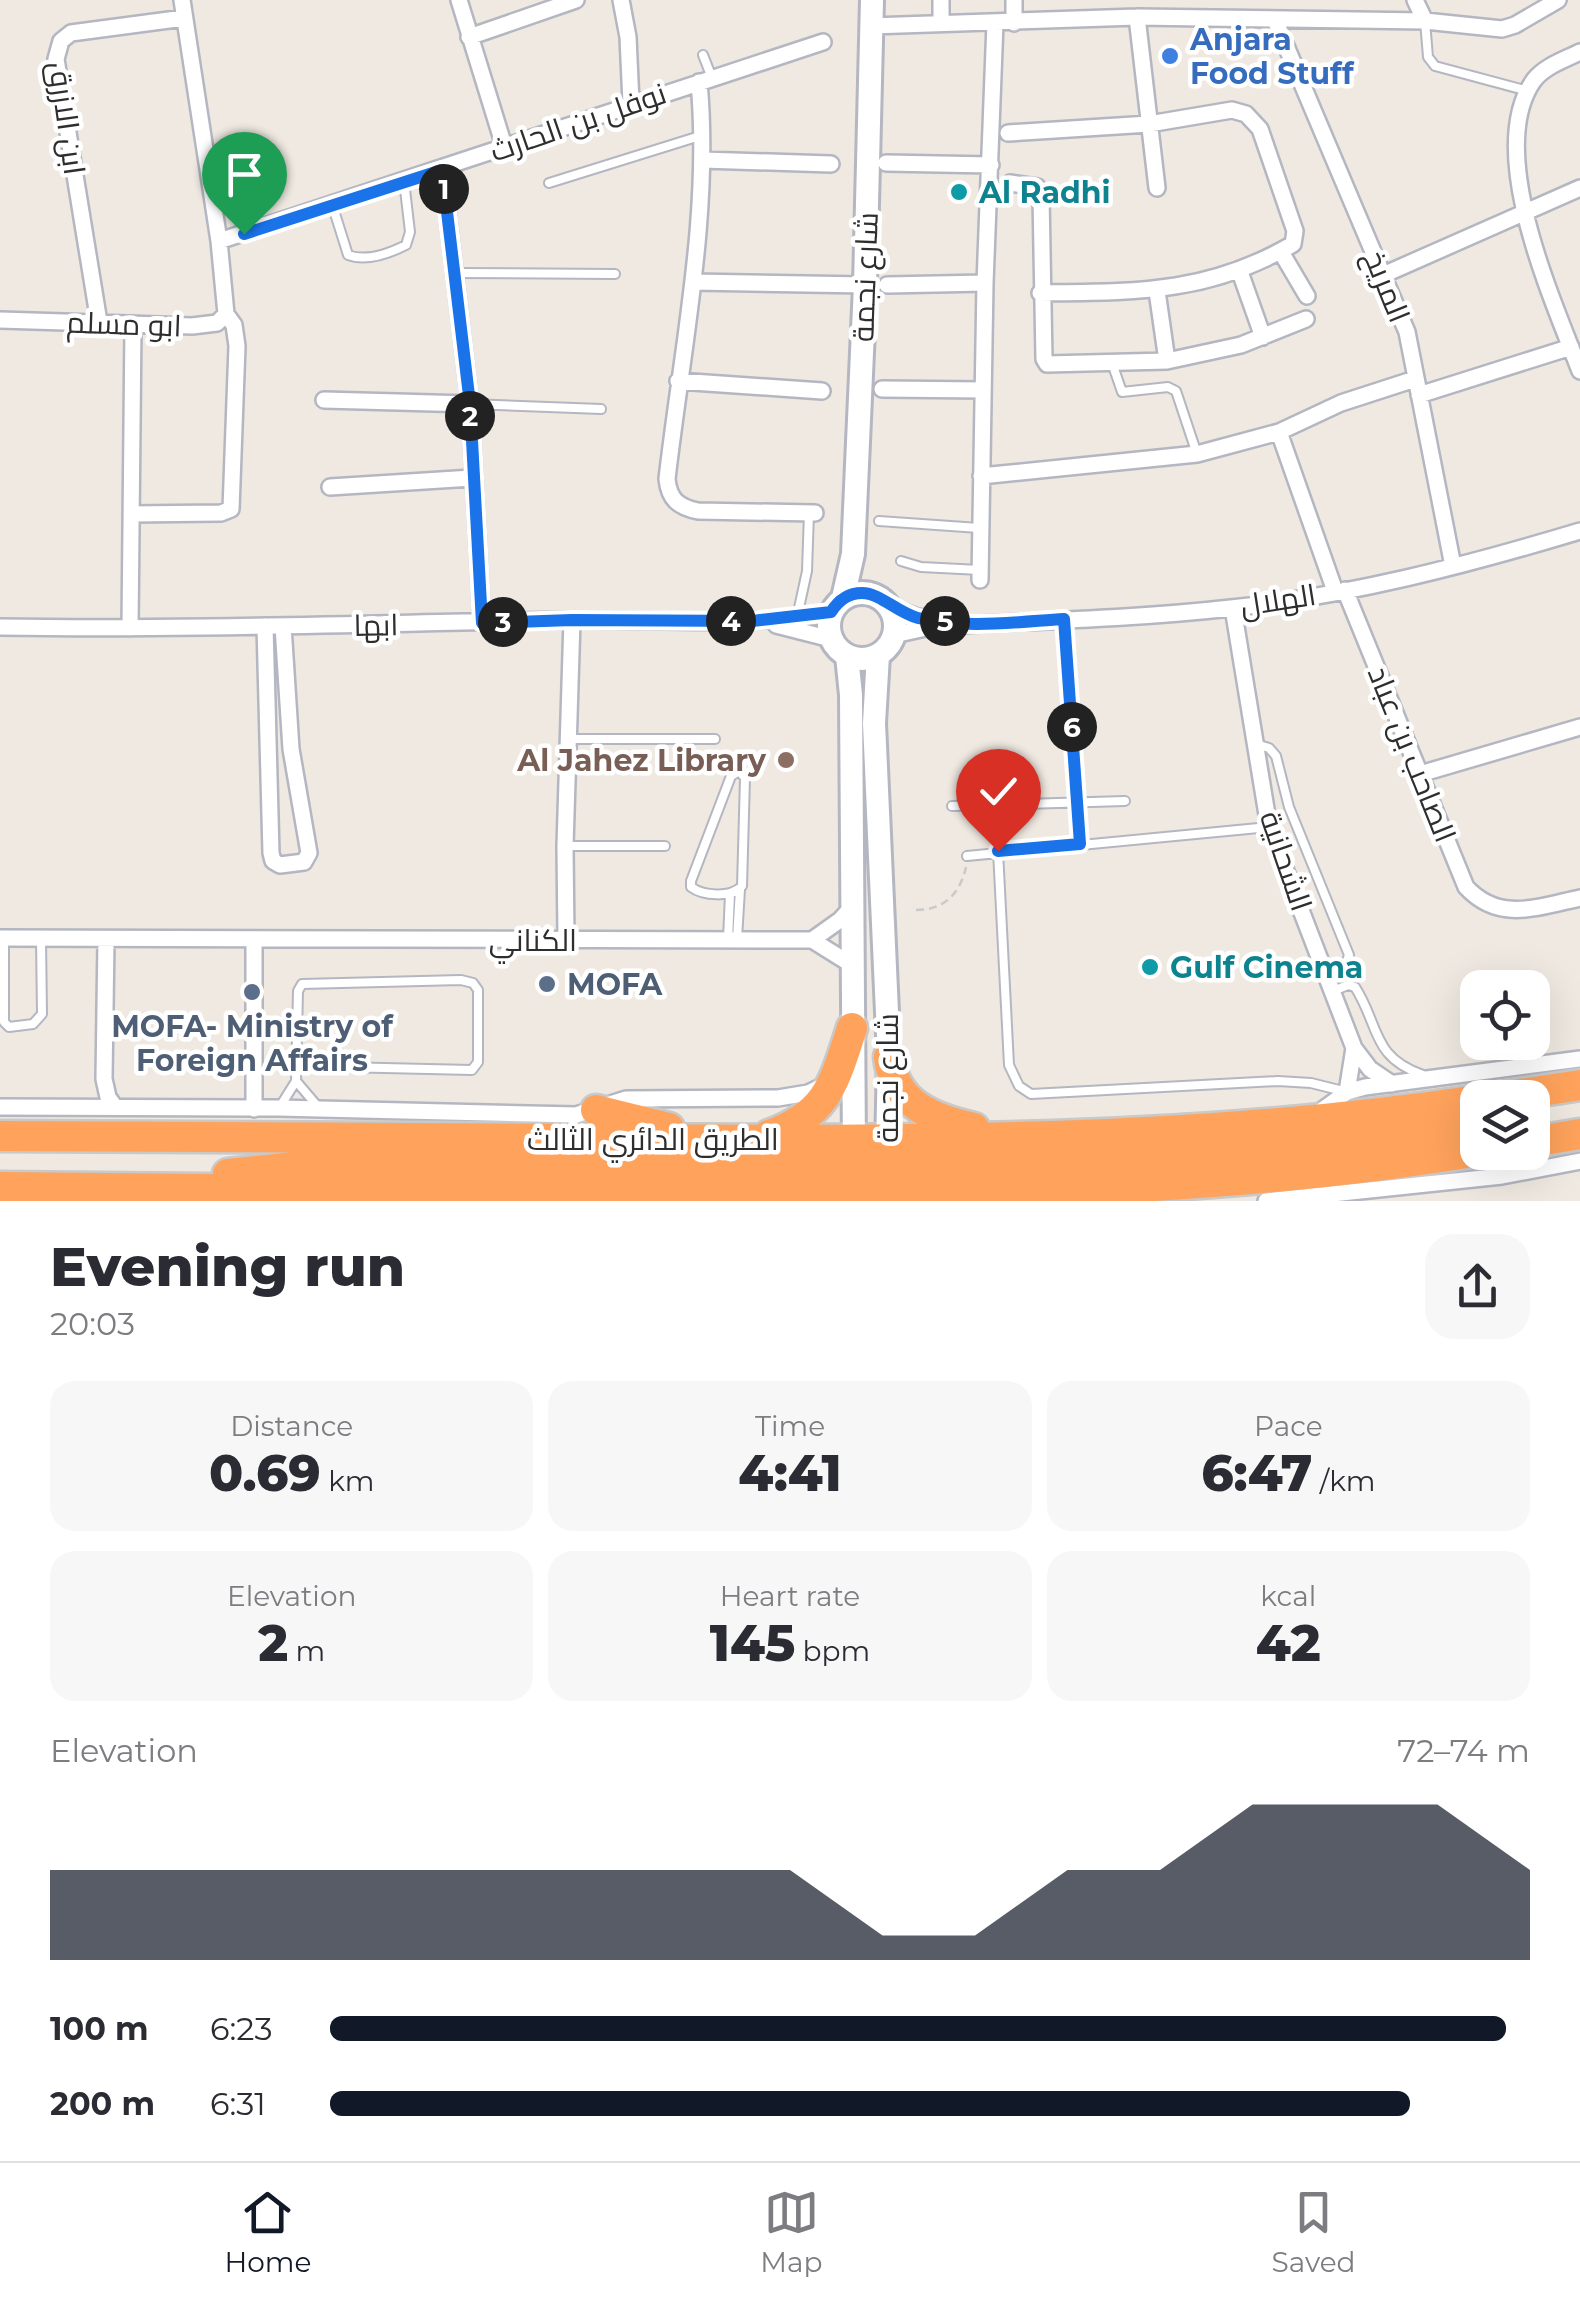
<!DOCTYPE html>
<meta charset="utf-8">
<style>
:root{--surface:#fff;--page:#f7f7f7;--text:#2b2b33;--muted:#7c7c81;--line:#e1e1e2;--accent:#111827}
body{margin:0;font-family:Montserrat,Cairo,sans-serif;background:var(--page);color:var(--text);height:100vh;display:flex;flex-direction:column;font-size:38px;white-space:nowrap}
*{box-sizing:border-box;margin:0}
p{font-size:32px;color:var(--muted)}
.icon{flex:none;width:55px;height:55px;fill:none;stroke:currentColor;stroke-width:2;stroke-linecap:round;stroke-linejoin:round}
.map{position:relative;height:1201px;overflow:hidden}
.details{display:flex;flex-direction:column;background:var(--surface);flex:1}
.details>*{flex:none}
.fabs{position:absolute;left:1460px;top:970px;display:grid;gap:20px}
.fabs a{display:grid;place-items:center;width:90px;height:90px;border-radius:20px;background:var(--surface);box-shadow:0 10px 40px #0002;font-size:50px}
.pin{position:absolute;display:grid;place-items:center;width:85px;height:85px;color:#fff;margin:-102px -42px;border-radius:50% 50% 50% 0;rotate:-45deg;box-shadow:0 0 10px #0007}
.pin .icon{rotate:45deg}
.km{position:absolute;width:50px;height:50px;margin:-25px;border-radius:50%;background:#222;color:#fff;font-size:28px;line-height:50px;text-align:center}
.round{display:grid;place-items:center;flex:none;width:105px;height:105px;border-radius:30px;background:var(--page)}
.headline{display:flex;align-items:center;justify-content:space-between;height:170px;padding:0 50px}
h1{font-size:55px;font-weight:800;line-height:75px}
.figures{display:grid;grid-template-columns:repeat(3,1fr);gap:15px;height:170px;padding:10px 50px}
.figures div{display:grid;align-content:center;border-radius:25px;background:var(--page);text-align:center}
.figures b{font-size:50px;font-weight:800}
.figures small{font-size:28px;font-weight:400}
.figures p{font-size:28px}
.chart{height:280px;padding:20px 50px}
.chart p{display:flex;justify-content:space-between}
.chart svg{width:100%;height:180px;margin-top:10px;fill:var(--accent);opacity:.7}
ul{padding:0 50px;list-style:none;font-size:32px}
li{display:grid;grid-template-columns:160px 120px 1fr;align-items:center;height:75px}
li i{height:25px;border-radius:12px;background:var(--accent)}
.menu{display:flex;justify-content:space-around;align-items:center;height:140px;border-top:2px solid var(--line);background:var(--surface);font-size:28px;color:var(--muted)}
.menu a{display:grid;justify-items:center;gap:5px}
.menu .on{color:var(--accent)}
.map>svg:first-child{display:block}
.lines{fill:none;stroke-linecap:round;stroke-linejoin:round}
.lane-casing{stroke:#b4b7c1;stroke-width:12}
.street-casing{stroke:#b4b7c1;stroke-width:20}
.secondary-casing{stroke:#b4b7c1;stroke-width:28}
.highway-casing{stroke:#c9c9c9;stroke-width:35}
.path{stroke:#c9c9c9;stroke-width:2.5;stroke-dasharray:8 5;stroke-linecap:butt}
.lane{stroke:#fff;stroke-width:8}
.street{stroke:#fff;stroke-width:15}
.secondary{stroke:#fff;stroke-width:22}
.highway{stroke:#ffa35c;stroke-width:30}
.route-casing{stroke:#fff;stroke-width:20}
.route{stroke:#1a73e8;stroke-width:12}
.shop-dot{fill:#3f7fe0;stroke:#fff;stroke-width:4}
.culture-dot{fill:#0f9aa8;stroke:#fff;stroke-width:4}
.education-dot{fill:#8d6e63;stroke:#fff;stroke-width:4}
.service-dot{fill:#5c6f8a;stroke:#fff;stroke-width:4}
.labels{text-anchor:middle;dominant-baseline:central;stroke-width:9;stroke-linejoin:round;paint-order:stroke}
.shop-label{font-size:30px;font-weight:bold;fill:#366cbe;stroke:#fff;text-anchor:start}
.street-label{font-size:30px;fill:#2e2e2e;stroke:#fff}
.culture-label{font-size:30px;font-weight:bold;fill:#0d838f;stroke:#fff;text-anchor:start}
.education-label{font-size:30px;font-weight:bold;fill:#785e54;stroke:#fff;text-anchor:end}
.service-label{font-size:30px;font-weight:bold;fill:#4e5e75;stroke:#fff;text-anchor:start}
</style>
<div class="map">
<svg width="1580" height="1201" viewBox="0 0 1580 1201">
<rect width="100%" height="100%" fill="#efe9e1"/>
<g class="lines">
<!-- lane casing -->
<g class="lane-casing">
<path id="lane" d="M1425 21 1428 57 1435 66 1528 91
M703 55 712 78
M549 183 703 135
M332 204 348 255C366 262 390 253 406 245L410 232 404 181
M456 273 615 274
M1112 363 1122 392 1168 387 1176 391 1197 454
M470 404 601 409
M879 521 979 528
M901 561 921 567 980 570
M797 617 807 571 809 513
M1065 619 1079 844
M568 739H715
M1256 744 1269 748 1276 756 1289 807 1349 955 1344 969 1328 977
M739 771 745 778 742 886C731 898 703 896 691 887V881L731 776Z
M952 806 1125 801
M565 846H665
M998 851 1009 1065 1019 1086 1031 1094 1278 1081 1311 1083 1347 1092
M967 856 1269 827
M4 938V1022L9 1027 33 1024 42 1014 41 939
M728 939 730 894
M737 939 740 889
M1333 991 1348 985 1355 987C1380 1026 1371 1057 1423 1075
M296 1081 319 1108
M281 1105 296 1081 298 991 302 984 461 980 473 983 478 990V1062L472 1070 296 1066"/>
</g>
<!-- street casing -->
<g class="street-casing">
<path id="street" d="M459 0 504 146
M621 0 628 37 631 103
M941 0V22
M1014 0V23
M1415 0 1425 21
M1137 17 1157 188
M1275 20 1407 332 1453 566
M871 26 1137 17 1425 21 1502 29 1515 25 1558 0
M469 37 576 0
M1580 52C1564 60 1545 66 1534 80 1484 150 1553 300 1580 371
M699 82C711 214 682 348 667 479 669 499 678 507 698 511L815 513
M1008 133 1149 124 1232 110 1246 114 1260 129 1295 231 1293 244C1207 294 1135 292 1040 293
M703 160 831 164
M886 163 991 165
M442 169 470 404 482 623
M1010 183 1037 187 1041 196 1044 359 1047 364 1167 361 1241 345 1306 319
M219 241 823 42
M1281 252 1307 296
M1240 272 1263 337
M1383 275 1580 188
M693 282 865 285
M887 285 985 283
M1157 291 1167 361
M0 320 192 326 217 323 226 314 219 241 182 0
M99 322 56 59 61 41 71 33 184 18
M678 381 822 391
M882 389 983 390
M1419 395 1571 347
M324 400 470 404
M1279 432 1335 591
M981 476 1197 454 1279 432 1341 403 1415 379
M330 487 472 478
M131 514 221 513 231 509 237 346 234 325 226 314
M980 580 985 283 995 23
M1345 590 1466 887C1499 923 1538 907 1580 898
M890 607 917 617 939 620
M1233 608 1269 827 1354 1048 1370 1069 1392 1084
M776 625 831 639
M265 626 271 853 273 861 280 865 304 862 309 853 291 749 283 626
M0 627C191 630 382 623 572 620 658 619 746 628 831 612
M130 628 133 324
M894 635 935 626C1034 621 1133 619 1231 608 1349 596 1467 565 1580 531
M1420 774 1580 727
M0 938 812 940 852 965
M106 939 104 1079 108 1097 115 1107
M566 939 565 846 572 620
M812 940 840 920 851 908
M1347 1092 1354 1048
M0 1107 278 1108 576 1115 626 1099 778 1098 808 1093 827 1084
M254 1109V940
M1318 1113 1347 1092 1365 1087 1580 1059
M1266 1201 1502 1176 1580 1161"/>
</g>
<!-- secondary casing -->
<g class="secondary-casing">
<path id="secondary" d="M829 626a33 33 0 1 1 66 0a33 33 0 1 1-66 0Z
M843 598 853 554 865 285 872 0
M878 655 874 723 889 1057 887 1151
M847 656 851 695 854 1152"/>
</g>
<!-- highway casing -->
<g class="highway-casing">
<path id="highway" d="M889 1057C894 1104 933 1119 974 1128
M1495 1098 1580 1085
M596 1110 669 1128
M769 1135C828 1114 834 1083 852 1028
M0 1136C209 1137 418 1137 626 1139 910 1141 1197 1142 1478 1100
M1532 1142 1580 1134
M228 1174 322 1164H860L878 1158 887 1138
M861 1179 879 1170C1081 1158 1277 1162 1478 1122
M0 1187C219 1190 438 1191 657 1193 932 1195 1206 1197 1478 1151"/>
</g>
<!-- path -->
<path class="path" d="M916 910C944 910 960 894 966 867"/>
<!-- lane -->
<use href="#lane" class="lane"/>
<!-- street -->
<use href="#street" class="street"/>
<!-- secondary -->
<use href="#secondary" class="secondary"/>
<!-- highway -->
<use href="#highway" class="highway"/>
</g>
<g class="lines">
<!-- route casing -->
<g class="route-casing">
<path id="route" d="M244 234 442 170 470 404 482 623 572 620 752 621 831 612C838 601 848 593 862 593 880 593 898 613 918 618 965 629 1016 622 1064 619L1080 844 998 851"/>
</g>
<!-- route -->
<use href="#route" class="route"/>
</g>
<!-- markers -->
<circle class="shop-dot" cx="1170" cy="56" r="10"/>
<g class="culture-dot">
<circle cx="959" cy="192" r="10"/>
<circle cx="1150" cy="967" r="10"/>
</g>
<circle class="education-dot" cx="786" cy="760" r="10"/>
<g class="service-dot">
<circle cx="547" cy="984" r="10"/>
<circle cx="252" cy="992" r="10"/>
</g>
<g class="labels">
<!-- shop labels -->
<g class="shop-label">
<text x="1190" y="39">Anjara<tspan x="1190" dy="34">Food Stuff</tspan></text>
</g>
<!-- street labels -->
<g class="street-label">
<text transform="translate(67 118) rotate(82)">ابن الازرق</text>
<text transform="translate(578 122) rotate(-19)">نوفل بن الحارث</text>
<text transform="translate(865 277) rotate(-88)">شارع نجمة</text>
<text transform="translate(1387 286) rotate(68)">المريخ</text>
<text transform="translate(124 324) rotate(2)">ابو مسلم</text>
<text transform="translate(1278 600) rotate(-9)">الهلال</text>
<text transform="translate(376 625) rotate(-1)">ابها</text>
<text transform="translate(1412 754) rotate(68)">الصاحب بن عباد</text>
<text transform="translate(1286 861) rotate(71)">الشحانية</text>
<text x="533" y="940">الكناني</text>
<text transform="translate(887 1078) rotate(-90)">شارع نجمة</text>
<text x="653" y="1139">الطريق الدائري الثالث</text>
</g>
<!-- culture labels -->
<g class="culture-label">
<text x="979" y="192">Al Radhi</text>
<text x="1170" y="967">Gulf Cinema</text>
</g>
<!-- education labels -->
<g class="education-label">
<text x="766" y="760">Al Jahez Library</text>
</g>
<!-- service labels -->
<g class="service-label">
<text x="567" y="984">MOFA</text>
<text x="252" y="1026" text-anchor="middle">MOFA- Ministry of<tspan x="252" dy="34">Foreign Affairs</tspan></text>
</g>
</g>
</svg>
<div class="fabs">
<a><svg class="icon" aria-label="locate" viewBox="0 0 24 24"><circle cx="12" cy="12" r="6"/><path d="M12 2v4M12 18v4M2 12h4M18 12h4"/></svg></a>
<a><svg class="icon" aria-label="layers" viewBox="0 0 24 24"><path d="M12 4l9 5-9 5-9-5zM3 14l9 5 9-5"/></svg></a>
</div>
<div class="pin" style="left:244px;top:234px;background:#1e9e55"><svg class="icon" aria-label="arrive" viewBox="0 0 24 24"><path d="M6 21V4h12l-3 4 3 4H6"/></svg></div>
<div class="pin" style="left:998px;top:851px;background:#d93025"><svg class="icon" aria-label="check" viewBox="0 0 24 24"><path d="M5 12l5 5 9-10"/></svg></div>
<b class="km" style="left:444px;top:189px">1</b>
<b class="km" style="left:470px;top:416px">2</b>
<b class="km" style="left:503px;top:622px">3</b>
<b class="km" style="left:731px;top:621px">4</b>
<b class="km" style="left:945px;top:621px">5</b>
<b class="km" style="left:1072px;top:727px">6</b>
</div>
<section class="details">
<div class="headline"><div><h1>Evening run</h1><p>20:03</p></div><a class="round"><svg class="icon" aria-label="share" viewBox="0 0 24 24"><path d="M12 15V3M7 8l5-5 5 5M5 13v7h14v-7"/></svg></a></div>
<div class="figures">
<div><p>Distance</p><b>0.69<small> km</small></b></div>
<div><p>Time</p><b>4:41</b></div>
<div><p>Pace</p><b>6:47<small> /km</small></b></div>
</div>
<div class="figures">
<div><p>Elevation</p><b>2<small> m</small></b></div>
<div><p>Heart rate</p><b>145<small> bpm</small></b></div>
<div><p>kcal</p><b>42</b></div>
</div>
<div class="chart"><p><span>Elevation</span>72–74 m</p>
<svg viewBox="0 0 160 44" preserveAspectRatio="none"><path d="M0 44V22L10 22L20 22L30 22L40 22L50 22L60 22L70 22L80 22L90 38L100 38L110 22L120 22L130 6L140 6L150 6L160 22V44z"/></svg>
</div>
<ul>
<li><b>100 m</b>6:23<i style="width:98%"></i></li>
<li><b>200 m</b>6:31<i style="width:90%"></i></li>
</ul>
</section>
<nav class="menu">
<a class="on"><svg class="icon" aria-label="home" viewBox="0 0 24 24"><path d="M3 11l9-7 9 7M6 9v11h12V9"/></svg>Home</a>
<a><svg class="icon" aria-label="map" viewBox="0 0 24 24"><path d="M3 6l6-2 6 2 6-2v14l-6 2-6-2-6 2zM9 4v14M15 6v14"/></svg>Map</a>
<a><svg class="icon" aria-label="saved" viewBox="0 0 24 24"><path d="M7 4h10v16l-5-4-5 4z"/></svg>Saved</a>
</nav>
